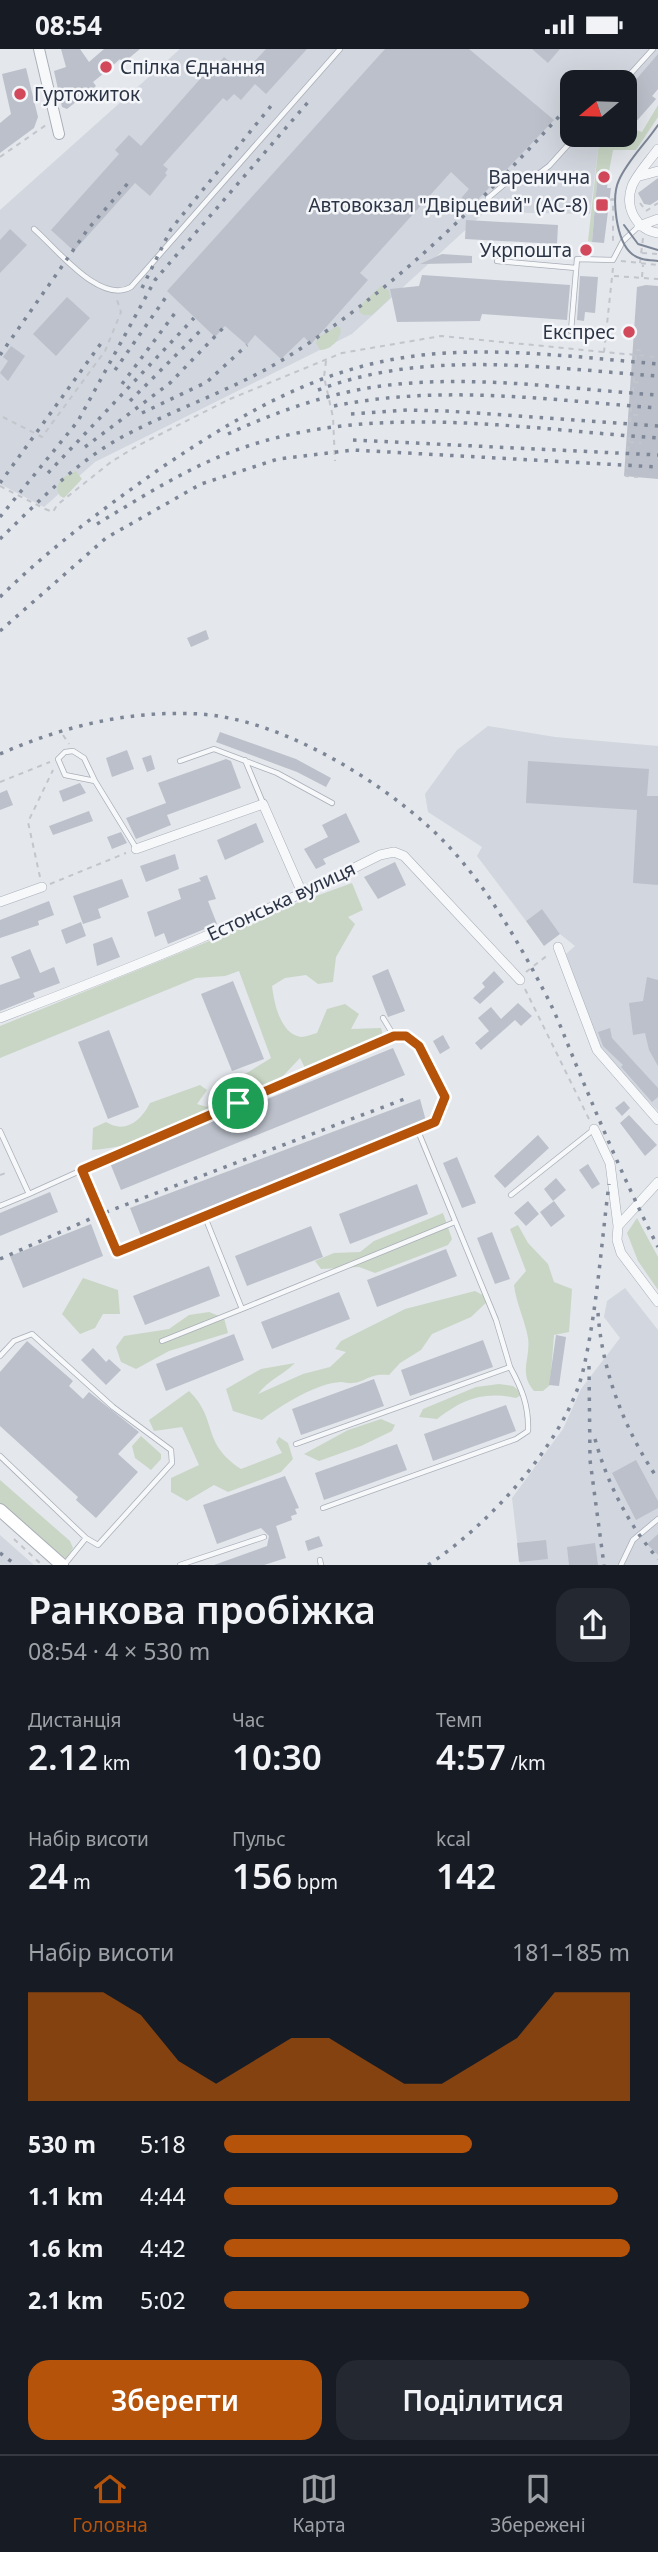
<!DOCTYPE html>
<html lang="uk">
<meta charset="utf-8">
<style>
:root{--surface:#171b24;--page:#242831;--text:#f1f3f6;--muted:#9ea1a6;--line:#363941;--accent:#b45309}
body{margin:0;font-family:"Noto Sans",sans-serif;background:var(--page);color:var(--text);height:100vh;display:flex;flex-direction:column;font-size:26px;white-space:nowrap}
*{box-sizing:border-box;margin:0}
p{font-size:23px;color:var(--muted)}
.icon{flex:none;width:38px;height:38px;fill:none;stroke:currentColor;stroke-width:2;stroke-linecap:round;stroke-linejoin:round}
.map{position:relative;height:1516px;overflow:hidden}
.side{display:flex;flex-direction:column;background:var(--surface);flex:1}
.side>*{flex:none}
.needle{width:46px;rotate:251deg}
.fabs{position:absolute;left:560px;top:21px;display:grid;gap:14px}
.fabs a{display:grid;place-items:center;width:77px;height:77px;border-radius:14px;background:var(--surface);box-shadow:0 7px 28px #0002;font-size:35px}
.pin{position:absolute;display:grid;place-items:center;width:60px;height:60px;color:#fff;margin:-30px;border:4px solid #fff;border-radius:50%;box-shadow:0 2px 7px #0007}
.round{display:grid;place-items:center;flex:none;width:74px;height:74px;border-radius:21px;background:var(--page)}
.overview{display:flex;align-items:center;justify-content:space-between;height:119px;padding:0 28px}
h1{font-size:38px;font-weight:600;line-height:52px}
.metrics{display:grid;grid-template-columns:repeat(3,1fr);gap:10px;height:119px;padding:7px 28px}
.metrics div{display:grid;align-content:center}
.metrics b{font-size:35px;font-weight:600}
.metrics small{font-size:19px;font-weight:400}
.metrics p{font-size:19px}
.chart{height:196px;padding:14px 28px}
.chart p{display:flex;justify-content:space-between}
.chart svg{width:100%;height:126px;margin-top:7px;fill:var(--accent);opacity:.7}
.primary-button{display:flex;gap:14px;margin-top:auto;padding:14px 28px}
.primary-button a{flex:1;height:80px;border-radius:21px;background:var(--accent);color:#fff;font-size:28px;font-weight:600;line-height:80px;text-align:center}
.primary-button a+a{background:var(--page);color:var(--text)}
ul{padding:0 28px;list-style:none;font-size:23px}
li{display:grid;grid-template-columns:112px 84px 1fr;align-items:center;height:52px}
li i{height:18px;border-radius:9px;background:var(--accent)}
.status{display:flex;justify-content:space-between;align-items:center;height:49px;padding:0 35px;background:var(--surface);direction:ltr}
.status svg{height:19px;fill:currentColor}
.dock{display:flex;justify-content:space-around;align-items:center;height:98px;border-top:2px solid var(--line);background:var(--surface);font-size:19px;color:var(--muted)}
.dock a{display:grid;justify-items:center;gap:4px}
.dock .selected{color:var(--accent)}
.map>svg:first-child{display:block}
.built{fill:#d2d6de}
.green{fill:#c9d6c5}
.building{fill:#bbc0ca}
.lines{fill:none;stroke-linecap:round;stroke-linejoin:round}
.service-casing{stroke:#a9aeb7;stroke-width:6}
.minor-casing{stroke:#a9aeb7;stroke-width:10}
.tertiary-casing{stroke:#a9aeb7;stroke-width:12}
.secondary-casing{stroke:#a9aeb7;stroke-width:14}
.path{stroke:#c2c5cb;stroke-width:2;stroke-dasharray:5 5;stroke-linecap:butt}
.service{stroke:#f7f8fa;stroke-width:4.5}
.minor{stroke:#f7f8fa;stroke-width:9}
.tertiary{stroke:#f7f8fa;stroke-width:10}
.secondary{stroke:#fff;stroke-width:12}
.tram{stroke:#7d8696;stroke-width:2}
.rail{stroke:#7d8696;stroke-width:3.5;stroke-dasharray:3.5 7;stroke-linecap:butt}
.path-bridge{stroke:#c2c5cb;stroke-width:2;stroke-dasharray:5 5;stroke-linecap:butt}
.route-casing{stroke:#fff;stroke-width:14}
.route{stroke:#b45309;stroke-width:9}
.poi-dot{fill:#d1495b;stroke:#f4f6f9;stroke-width:2.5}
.labels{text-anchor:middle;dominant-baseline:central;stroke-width:5;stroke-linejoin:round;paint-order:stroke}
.poi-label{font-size:19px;fill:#2b3445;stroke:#f4f6f9;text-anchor:end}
.street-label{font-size:19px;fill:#2b3445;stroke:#f4f6f9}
</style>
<div class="status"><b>08:54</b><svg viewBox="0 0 49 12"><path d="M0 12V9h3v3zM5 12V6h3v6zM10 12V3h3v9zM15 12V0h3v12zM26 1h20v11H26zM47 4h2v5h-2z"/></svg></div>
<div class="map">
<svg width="658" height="1516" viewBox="0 0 658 1516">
<rect width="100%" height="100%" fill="#e4e7ec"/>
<!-- built -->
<path class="built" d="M180 0H658V40L652 47 656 50 625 85V33H572V86H624L599 93 590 165 485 163 352 285 95 413 44 458 0 435V161Z
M488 677 555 688 658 697V1062L602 1003 566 905 575 897 560 885 542 860 526 872 477 807 482 798 428 763 425 745 457 701Z
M625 1239 658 1281V1516H520L512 1449 563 1380 581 1340 620 1289 604 1268 607 1252Z
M0 1486 34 1516H0Z"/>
<!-- green -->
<path class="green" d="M658 56V68L636 101H613L609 122 598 121 592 193 588 192 599 93 621 89 630 79 642 83Z
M381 237 389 242 390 249 372 266H364L359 263V258Z
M338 277 341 281C340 291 331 301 320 301L316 294 318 288Z
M76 422 82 430 64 449 60 447 57 441 60 430Z
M352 834 363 861 348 868 355 875 336 908 333 933 318 935 306 926 285 929 272 937C274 953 280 985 301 988 305 988 313 985 317 984L327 960 345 955 359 965 351 980 381 979 384 990 306 1021 300 1009C291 1018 283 1028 273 1036 232 1066 142 1098 92 1101L93 1079 106 1073C125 1085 141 1072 150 1054L200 1036 207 1041 197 1055 207 1058 234 1032 271 1009 239 922 225 927 196 929 0 1009V977L266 869 275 862Z
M443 1164 452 1190 448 1196 375 1224 359 1218 321 1220 315 1212 334 1204 360 1203 374 1192Z
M637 1169 658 1208V1241L638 1212 627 1184Z
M518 1176 528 1194 548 1215 554 1233 572 1240 569 1283 554 1286 550 1336 543 1342H534C518 1324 531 1309 528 1289 525 1271 516 1254 514 1236L526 1222 510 1180Z
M83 1229 118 1241 120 1265H103L95 1279 80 1285 62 1265Z
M475 1242 490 1250 471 1268 432 1285 421 1301 400 1314 389 1326C368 1324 367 1333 352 1334 349 1335 345 1333 341 1333 317 1334 281 1356 262 1371L233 1362 226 1340 261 1320 295 1314C283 1326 268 1331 258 1345L303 1325 330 1318 346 1303 335 1300 341 1292 405 1260Z
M209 1263 224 1269 228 1284 169 1302 136 1320 121 1313 116 1298 124 1287 169 1280 189 1266Z
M499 1335 513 1337 523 1345 516 1349C483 1342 463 1350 437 1370L419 1368 423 1360 476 1338Z
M189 1342C219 1371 200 1393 241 1420L282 1404 276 1393 279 1388 288 1394 293 1410 281 1423 228 1443 214 1436 187 1452 171 1443V1429L199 1416 182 1378 154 1382 149 1371Z
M381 1370 395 1376 392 1382 361 1397 319 1412 304 1405 348 1381Z
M141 1387 161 1405V1410L151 1421 135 1409 132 1397Z
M0 1431 70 1492 73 1499 66 1510 0 1454Z"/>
<!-- building -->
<path class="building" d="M61 0H80L89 13 104 0H140L123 14 120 10 109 20 93 33 96 37 67 60 62 58 54 22 66 18Z
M266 0H307L266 45 255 35 241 51 234 45 227 52 223 49 163 116 168 120 165 124 167 126 150 147 135 134 74 202 51 181 119 105 115 101 129 86 141 97 208 21 211 24 224 8 243 25Z
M385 0H469L554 71 467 162 457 154 469 140 451 123 360 224 368 231 311 295 304 288 281 310 255 286 247 296 225 277 215 288 167 242Z
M532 0H560L548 14Z
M658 5V40L652 47 656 50 625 85V50L637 36 634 33Z
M26 19 38 68 34 79 0 104V74L11 65 2 25Z
M598 121 609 122 607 139H611L604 194 592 193Z
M658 129V151L650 156 644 155 638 144Z
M466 171 558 176 557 195 465 190Z
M10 180 27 196 0 224V191Z
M442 205 472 207V214L420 215Z
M422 226 570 236 567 271 482 265 480 272 397 273 390 240 419 237Z
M580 227 598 228 595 264 585 263 584 272 577 271Z
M646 236 658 237V430L624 427 637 238Z
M67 248 90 269 56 307 33 285Z
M11 297 25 307 8 332 0 324 8 312 3 308Z
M206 581 209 590 191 598 187 589Z
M220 683 296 710 331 729 326 738 297 723 216 693Z
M127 701 134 720 112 728 106 709Z
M151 706 155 720 147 723 142 709Z
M226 710 231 712 241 739 167 766 171 776 136 790 126 769 166 754 158 734Z
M528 712 649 720 647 747H658V836L633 834 637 761 526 754Z
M80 734 86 744 63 753 59 742Z
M7 741 13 756 0 761V744Z
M89 762 93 772 53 786 49 777Z
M346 764 360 793 323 810 326 815 316 820 304 800 328 788 322 776Z
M256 774 264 793 225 811 217 791Z
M121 783 127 794 112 800 107 788Z
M175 805 179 820 146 833 140 817Z
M395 813 406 836 378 850 364 828Z
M207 826 216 850 208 852 217 875 168 895 164 884 155 888 147 863 181 850 178 840 201 832 199 829Z
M122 830 129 848 98 860 101 869 83 875 73 847Z
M49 852 54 866 38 872 39 876 0 889V871Z
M542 860 560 885 544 897 526 872Z
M81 873 86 887 66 895 61 881Z
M112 888 120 908 97 917 93 895Z
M30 900 40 924 54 918 60 934 33 944 35 948 0 962V936L20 929 11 908Z
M388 920 405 962 388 968 372 927Z
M494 922 504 933 480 955 473 949 485 938 482 934Z
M647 928 658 931V1017L649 1001 645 984 633 986 629 954 643 952Z
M233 932 264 1010 232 1022 201 945Z
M518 954 532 967 521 977 515 971 481 1001 475 994 489 982 478 969 491 958 501 970Z
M610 979 612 989 658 1039V1048L652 1053 621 1018 623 1016 603 997 598 983Z
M109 981 139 1058 108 1070 78 993Z
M443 986 450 999 440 1005 433 992Z
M393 999 405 1026 121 1141 110 1114Z
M420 1050 426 1072 141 1187 130 1159Z
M624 1052 630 1059 622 1067 615 1059Z
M629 1066 657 1096 645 1107 620 1074Z
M538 1086 549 1099 505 1139 494 1127Z
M457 1108 476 1154 462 1159 443 1114Z
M588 1115 600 1135 592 1140 579 1121Z
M556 1129 566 1141 553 1152 544 1140Z
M417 1135 428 1165 350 1195 339 1165Z
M50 1143 58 1163 0 1187V1164Z
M528 1152 539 1165 526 1177 514 1164Z
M554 1152 565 1167 551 1178 540 1163Z
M91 1175 103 1207 23 1239 10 1207Z
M311 1177 323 1208 247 1237 235 1207Z
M492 1183 510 1230 495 1235 477 1189Z
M446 1200 457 1227 377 1258 367 1231Z
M209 1217 220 1247 145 1276 133 1247Z
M339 1243 350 1270 272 1300 261 1273Z
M234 1285 244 1311 166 1342 156 1315Z
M556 1286 566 1288 559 1337 549 1336Z
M483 1291 493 1318 410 1347 401 1321Z
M27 1292 73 1332 69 1337 83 1350 89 1343 139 1383 118 1405 138 1423 96 1469 76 1451 78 1448 0 1377V1323Z
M93 1299 106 1313 109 1310 121 1321 106 1336 81 1311Z
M374 1330 384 1357 301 1386 292 1360Z
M506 1356 516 1382 433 1412 424 1385Z
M397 1395 407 1421 324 1451 315 1424Z
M636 1411 658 1452V1459L636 1471 612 1424Z
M285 1427 299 1459 295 1460 297 1465 291 1467 292 1471 276 1477 286 1509 264 1516H214L267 1497 269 1487 261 1479 217 1495 203 1456Z
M658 1485V1506L647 1495Z
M319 1487 323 1497 308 1502 305 1492Z
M546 1491 548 1510 519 1513 517 1494Z
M595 1494 598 1516H569L567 1498Z"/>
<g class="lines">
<!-- service casing -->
<g class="service-casing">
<path id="service" d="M623 33 653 0
M488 149 507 133 533 129 549 117 577 86
M34 180C57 200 100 256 131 238L340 0
M497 212 576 219
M571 282 577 210 613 211 623 192 639 177
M245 711 263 754
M180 712 214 700 277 724 332 754
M95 732 84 709 73 702 65 703 58 710 65 726 95 732 136 799
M383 969 394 987
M0 1082 29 1145 82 1121
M511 1146 593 1081
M0 1157 29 1145
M205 1168 242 1260 455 1173
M162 1292 242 1260
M0 1307 14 1292 32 1285 113 1358 171 1401 172 1414 98 1496 86 1489 0 1407
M296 1395 510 1318 496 1271 418 1082 117 1203 82 1121 394 987C424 986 434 1026 445 1048L435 1073 418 1082
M323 1459 516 1390 528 1382C529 1357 522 1340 510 1318
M320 1511 321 1516
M65 1515 86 1489
M180 1516 264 1488
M621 1516 633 1491 658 1470"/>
</g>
<!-- minor casing -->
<g class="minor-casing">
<path id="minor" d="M658 100C650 111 637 125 632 137 624 159 637 181 658 184
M640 127 658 122
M639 177 658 170
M136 800 263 755 303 846
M0 853 42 838
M558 898 597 1001 658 1071
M0 969C129 920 257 869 380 806L394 803 404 807 520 931
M594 1080 610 1114 618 1177 617 1191 621 1204 658 1253
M618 1177 658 1133"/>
</g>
<!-- tertiary casing -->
<g class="tertiary-casing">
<path id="tertiary" d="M39 0 59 85"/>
</g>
<!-- secondary casing -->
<g class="secondary-casing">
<path id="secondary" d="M0 1461 62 1516"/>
</g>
<!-- path -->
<path class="path" d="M0 108 46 76
M610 151 613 150V192
M640 154 646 162 658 154
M642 204 658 205
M621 212 658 216
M640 214 643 189
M613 219 604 303 658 308
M614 227 658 230
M642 228 643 216
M636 311V301L644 302
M326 312 324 328 333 368 335 412
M634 333 644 334
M633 343 634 329
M633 366H642
M3 368 42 388 105 302 121 263 116 248
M630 373 631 358
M629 393 641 394
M628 402 629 388
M628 405 626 427 638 428
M45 460 53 463 57 456 111 413 137 397 230 350 342 304 441 287 604 303
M63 686 69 695
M0 733 50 713
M40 828 28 773 53 721
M50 835 126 804
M526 923 549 905
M525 940 589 1070
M0 1126 9 1123
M14 1490 42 1516"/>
<!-- service -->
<use href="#service" class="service"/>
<!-- minor -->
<use href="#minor" class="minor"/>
<!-- tertiary -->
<use href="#tertiary" class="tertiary"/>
<!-- secondary -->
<use href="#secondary" class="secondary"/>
<!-- tram -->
<path class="tram" d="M658 76C646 94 628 111 619 131 611 148 616 192 632 205 639 211 649 211 658 212
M624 176 638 195 658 201"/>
<!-- rail -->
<path class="rail" d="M590 33H591
M142 239 171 180 271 57
M0 306 88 180 129 133
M115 321 166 248
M122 335 178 260
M318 341C426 300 545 319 658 327
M130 352 204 278
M334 357C441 335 550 351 658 359
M142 364 207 333 247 296
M351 365 408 361 447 362 658 377
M228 385C275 363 329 344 381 337 472 325 567 340 658 346
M353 391 658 406
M85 398 170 334 225 277
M48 424 194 269
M0 434 102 293
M0 468 78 372 155 231 309 52
M97 475C145 446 195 414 248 397 378 354 524 380 658 389
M0 490C37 454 76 413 122 388 176 359 236 340 289 307 397 239 487 148 572 53
M0 548C50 499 104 459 161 419 252 358 334 310 447 304 517 300 588 309 658 315
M0 582 106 489 201 435 278 410 353 401 658 418
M0 705C63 677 130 661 200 665 278 670 373 727 429 778 478 822 514 885 544 942 558 968 568 997 580 1025 604 1083 629 1141 658 1198
M0 1210 101 1165 407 1049
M598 1264C602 1323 625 1382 658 1430
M589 1317 590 1411 604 1516
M595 1390C607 1434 628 1475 658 1510
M0 1504 16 1516
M428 1516C488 1477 566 1392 583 1322 597 1261 601 1197 609 1135"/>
<!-- path-bridge -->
<path class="path-bridge" d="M0 437 45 460"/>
</g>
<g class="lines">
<!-- route casing -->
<g class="route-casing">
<path id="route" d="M394 987H406L419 997 445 1048 435 1073 117 1203 82 1121Z"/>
</g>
<!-- route -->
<use href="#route" class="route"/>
</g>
<!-- markers -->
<g class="poi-dot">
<circle cx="106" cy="18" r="7"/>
<circle cx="20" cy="45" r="7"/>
<circle cx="604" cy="128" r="7"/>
<rect x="595" y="149" width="14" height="14" rx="3.5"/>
<circle cx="586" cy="201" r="7"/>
<circle cx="629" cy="283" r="7"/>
</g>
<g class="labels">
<!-- poi labels -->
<g class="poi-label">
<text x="120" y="18" text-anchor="start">Спілка Єднання</text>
<text x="34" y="45" text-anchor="start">Гуртожиток</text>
<text x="590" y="128">Варенична</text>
<text x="588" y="156">Автовокзал "Двірцевий" (АС-8)</text>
<text x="572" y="201">Укрпошта</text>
<text x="615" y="283">Експрес</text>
</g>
<!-- street labels -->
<g class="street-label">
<text transform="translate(281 852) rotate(-25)">Естонська вулиця</text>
</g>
</g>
</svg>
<div class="fabs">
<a><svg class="needle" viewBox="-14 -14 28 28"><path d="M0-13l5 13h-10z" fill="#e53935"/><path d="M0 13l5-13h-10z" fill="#9ea1a6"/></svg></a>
</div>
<div class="pin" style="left:238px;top:1054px;background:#1e9e55"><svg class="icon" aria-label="arrive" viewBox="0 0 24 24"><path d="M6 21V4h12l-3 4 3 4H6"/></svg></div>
</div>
<section class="side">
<div class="overview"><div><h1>Ранкова пробіжка</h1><p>08:54 · 4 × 530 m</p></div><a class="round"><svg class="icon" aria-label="share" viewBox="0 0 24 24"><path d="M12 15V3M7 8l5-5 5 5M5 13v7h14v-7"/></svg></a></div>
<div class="metrics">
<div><p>Дистанція</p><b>2.12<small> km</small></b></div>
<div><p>Час</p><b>10:30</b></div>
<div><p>Темп</p><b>4:57<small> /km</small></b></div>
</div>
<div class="metrics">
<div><p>Набір висоти</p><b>24<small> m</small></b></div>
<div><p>Пульс</p><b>156<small> bpm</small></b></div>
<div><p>kcal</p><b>142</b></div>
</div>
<div class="chart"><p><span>Набір висоти</span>181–185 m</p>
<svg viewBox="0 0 160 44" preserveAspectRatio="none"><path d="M0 44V6L10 6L20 6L30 14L40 30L50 38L60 30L70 22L80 22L90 30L100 38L110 38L120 30L130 22L140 6L150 6L160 6V44z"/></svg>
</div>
<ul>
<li><b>530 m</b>5:18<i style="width:61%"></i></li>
<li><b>1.1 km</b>4:44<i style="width:97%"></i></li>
<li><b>1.6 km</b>4:42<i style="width:100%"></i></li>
<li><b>2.1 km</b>5:02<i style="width:75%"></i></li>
</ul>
<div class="primary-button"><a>Зберегти</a><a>Поділитися</a></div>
</section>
<nav class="dock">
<a class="selected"><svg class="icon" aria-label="home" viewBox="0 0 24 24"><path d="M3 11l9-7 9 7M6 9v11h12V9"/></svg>Головна</a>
<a><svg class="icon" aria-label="map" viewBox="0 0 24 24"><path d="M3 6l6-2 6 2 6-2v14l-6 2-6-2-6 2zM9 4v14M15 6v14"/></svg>Карта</a>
<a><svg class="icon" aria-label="saved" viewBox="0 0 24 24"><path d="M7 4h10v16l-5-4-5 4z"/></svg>Збережені</a>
</nav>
